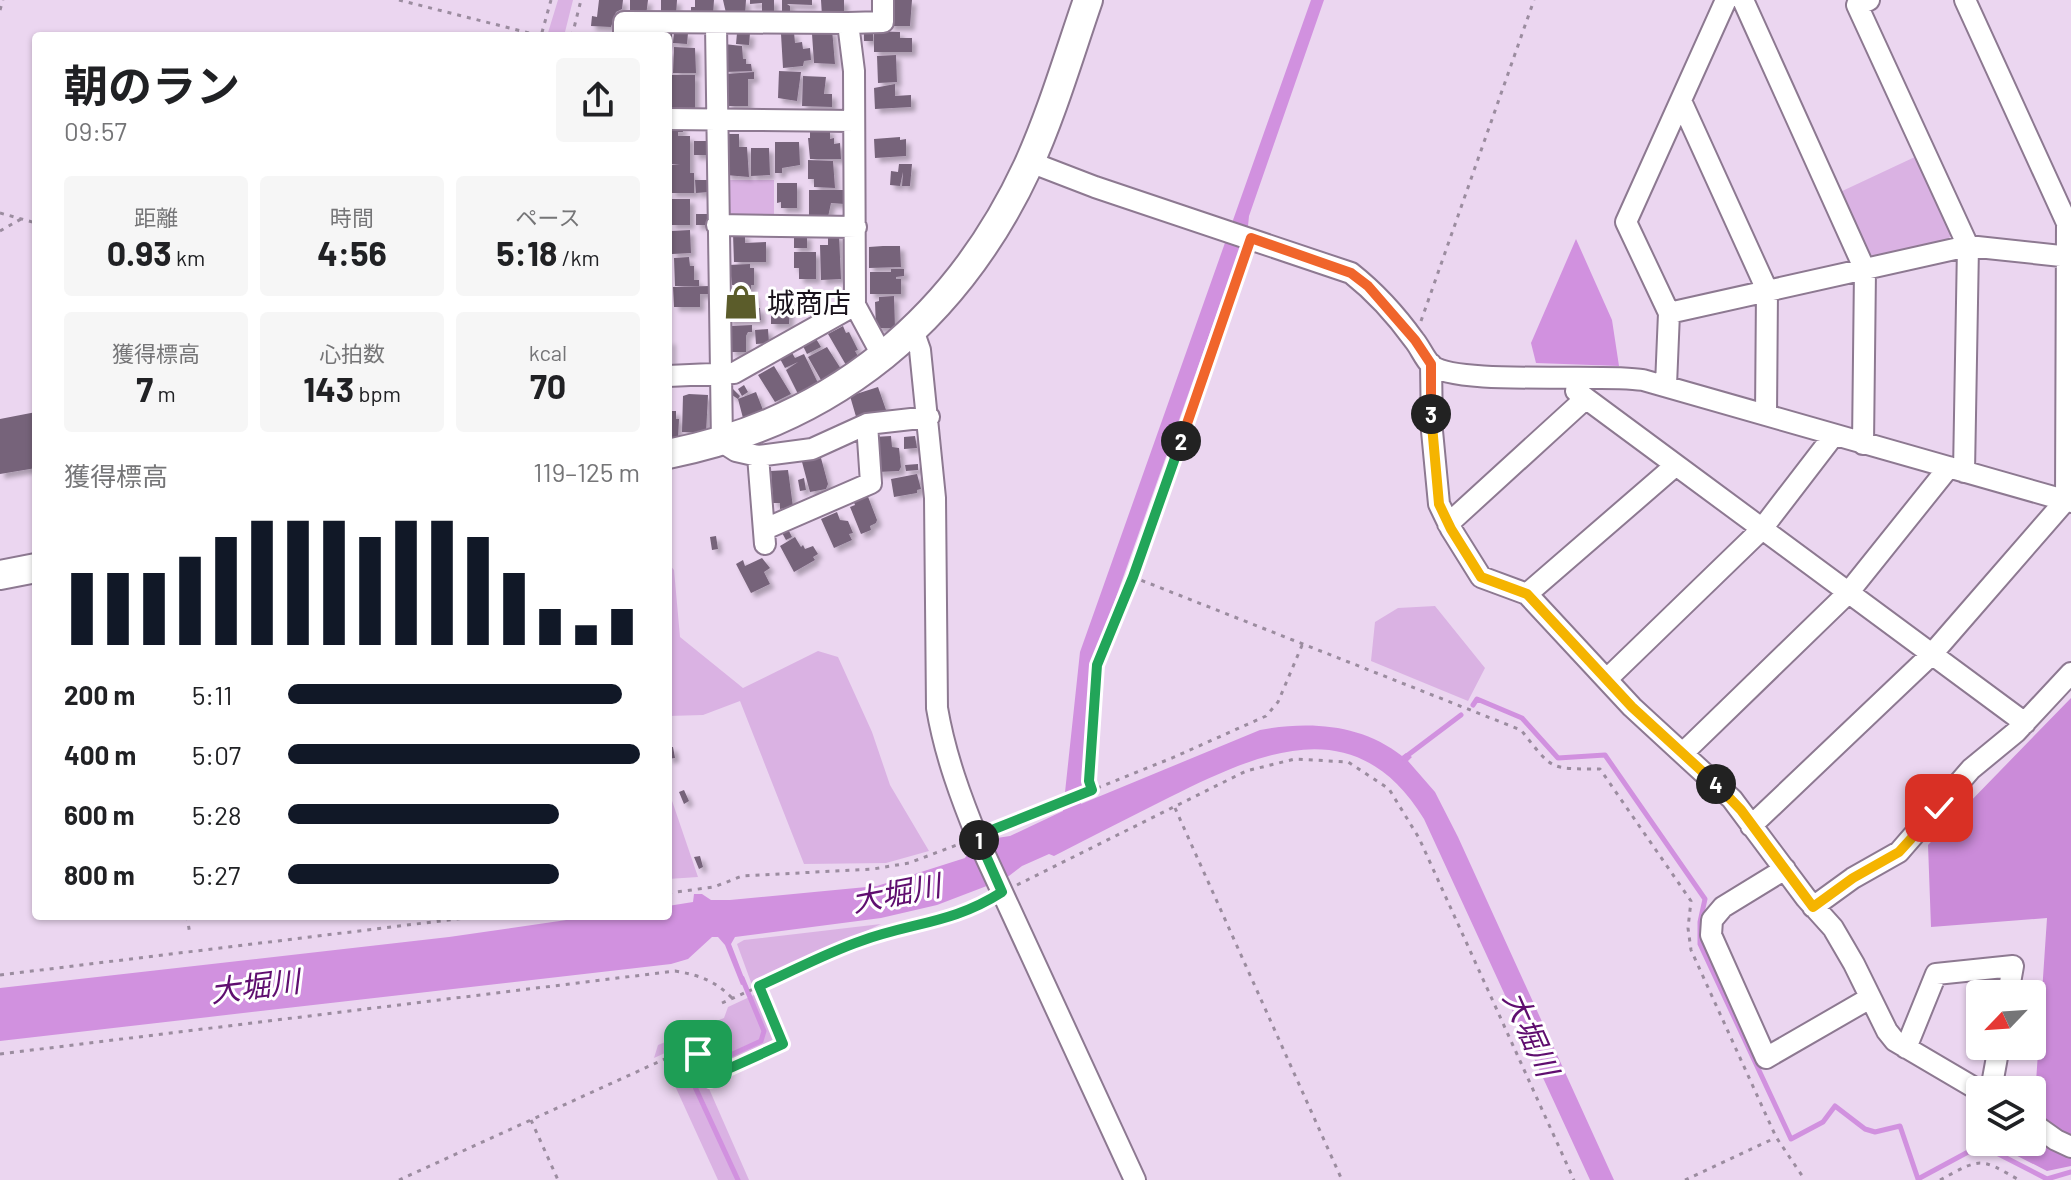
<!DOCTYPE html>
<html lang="ja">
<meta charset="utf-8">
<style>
:root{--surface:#fff;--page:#f6f6f6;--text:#202124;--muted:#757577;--accent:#111827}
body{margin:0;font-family:Barlow,"Noto Sans JP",sans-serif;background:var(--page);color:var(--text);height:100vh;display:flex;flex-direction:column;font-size:30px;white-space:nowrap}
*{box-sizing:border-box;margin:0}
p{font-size:26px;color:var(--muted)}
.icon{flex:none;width:44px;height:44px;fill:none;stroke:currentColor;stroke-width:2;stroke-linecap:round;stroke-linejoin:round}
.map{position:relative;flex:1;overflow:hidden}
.panel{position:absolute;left:32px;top:32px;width:640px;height:888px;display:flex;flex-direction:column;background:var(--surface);border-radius:8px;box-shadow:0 2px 6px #0004}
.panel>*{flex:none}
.needle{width:52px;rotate:245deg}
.fabs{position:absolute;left:1966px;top:980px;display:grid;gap:16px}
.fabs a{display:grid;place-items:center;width:80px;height:80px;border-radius:8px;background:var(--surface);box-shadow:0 2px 6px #0004;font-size:40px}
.pin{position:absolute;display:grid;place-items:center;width:68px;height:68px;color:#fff;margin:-34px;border-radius:16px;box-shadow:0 4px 12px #0006}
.km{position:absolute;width:40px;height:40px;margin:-20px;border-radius:50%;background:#222;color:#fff;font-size:22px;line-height:40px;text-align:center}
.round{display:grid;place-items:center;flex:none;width:84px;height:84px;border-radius:8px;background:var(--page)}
.headline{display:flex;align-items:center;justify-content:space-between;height:136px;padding:0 32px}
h1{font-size:44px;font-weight:700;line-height:60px}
.figures{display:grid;grid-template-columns:repeat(3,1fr);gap:12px;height:136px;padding:8px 32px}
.figures div{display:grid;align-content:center;border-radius:8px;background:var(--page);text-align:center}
.figures b{font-size:34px;font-weight:700}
.figures small{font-size:22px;font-weight:400}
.figures p{font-size:22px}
.chart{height:224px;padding:16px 32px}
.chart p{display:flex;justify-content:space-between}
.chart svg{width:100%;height:144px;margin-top:8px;stroke:var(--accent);stroke-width:6}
ul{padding:0 32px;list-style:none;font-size:26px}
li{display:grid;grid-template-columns:128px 96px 1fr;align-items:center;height:60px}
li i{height:20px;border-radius:10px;background:var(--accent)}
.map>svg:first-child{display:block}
.green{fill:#dab2e3}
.forest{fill:#cb8bd9}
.water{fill:#d191df}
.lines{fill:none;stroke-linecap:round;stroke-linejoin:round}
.stream{stroke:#d191df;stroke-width:5}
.building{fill:#76637a;filter:url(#shadow)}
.street-casing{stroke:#8d7991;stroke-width:24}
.secondary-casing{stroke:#8d7991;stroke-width:32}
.path{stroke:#9b8c9f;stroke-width:3;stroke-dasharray:4 6;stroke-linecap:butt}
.street{stroke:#fff;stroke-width:20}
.secondary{stroke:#fff;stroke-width:28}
.split-1-casing{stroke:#fff;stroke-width:16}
.split-2-casing{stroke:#fff;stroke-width:16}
.split-3-casing{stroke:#fff;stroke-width:16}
.split-4-casing{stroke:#fff;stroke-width:16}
.split-5-casing{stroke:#fff;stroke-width:16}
.split-1{stroke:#22a559;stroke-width:10}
.split-2{stroke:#22a559;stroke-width:10}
.split-3{stroke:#f0652b;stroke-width:10}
.split-4{stroke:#f5b400;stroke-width:10}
.split-5{stroke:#f5b400;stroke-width:10}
.labels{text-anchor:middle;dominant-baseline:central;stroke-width:6;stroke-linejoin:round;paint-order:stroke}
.poi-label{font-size:28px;fill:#1a131c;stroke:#fff;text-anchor:start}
.water-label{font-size:30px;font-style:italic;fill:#5f0e6f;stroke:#fff}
</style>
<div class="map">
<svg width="2071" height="1180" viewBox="0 0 2071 1180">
<defs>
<filter id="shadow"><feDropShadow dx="4.5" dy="4.5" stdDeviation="2" flood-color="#0004"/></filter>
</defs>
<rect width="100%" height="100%" fill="#ebd6f0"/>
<!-- green -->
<path class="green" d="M558 0H573L564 36H547Z
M1917 156 1952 233 1947 242 1877 259 1865 251 1838 193Z
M725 180H774V218L732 219 724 209Z
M668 563 674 570 680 637 743 688 818 651 838 657 872 732 890 785 929 851 886 863 804 864 740 701 703 715 668 716Z
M1435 606 1485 668 1468 701 1371 661 1375 622 1398 608Z
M668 789 698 877 668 879Z
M881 924 752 985 737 944 744 940Z
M758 993 777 1042 714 1072 696 1039 654 1058 658 1045 724 1018 728 1007Z
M696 1059 749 1180H718L665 1064Z"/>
<!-- forest -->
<path class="forest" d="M2071 698V1166L2047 1171 1990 1142H2032L2047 918 1931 927 1928 845Z"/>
<!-- water -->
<path class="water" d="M1311 0H1324L1249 216 1248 226 1093 662 1081 804 1260 730C1310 721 1361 724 1402 756L1406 753 1412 757 1408 761 1435 792 1458 837 1614 1180H1590L1424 819C1356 708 1261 752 1170 797 1131 817 1092 836 1054 856L1049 854 1022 866 1005 879 937 905 881 918 735 937 731 944 746 983 741 985 725 945 718 937H712L688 959 671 964 0 1041V988L449 937 594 916H668V906L693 902 694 894H702L711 900H730L877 886 965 858 972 846 977 850 990 839 1010 836 1063 811 1080 652Z
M1576 239 1612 320 1619 366 1536 363 1531 343Z"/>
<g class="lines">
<!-- stream -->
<path class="stream" d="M1473 705 1477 699 1522 718 1558 758 1605 755 1705 899 1700 922V944L1791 1139 1823 1122 1835 1106 1865 1129 1875 1132 1900 1126 1918 1179 1981 1145 2047 1179 2071 1172
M1404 758 1461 715
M738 1180 689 1074 761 1041 764 1031 742 978"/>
</g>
<!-- building -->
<path class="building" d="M599 0H623L622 9 616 12 611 27 591 26 592 16 597 17Z
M630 0H648L646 16H630Z
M661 0H677L676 15H661Z
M695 0H714L713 15H702V11H697V18H691V7H695Z
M723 0H746L745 15 726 13Z
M750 0H774V11H762V3L750 4Z
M782 0H812V5L787 4 790 6V17H782Z
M821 0H844V15L822 16Z
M889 0H912L910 26H889Z
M832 29 835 64 814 63 812 34Z
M862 29H873V41H864V34H858Z
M874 31 900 32V38H912V52H874Z
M665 32 672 33V45H668V36H665Z
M794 32 795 43 802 42 803 49 810 48 811 60 804 61 803 66 783 68 781 34Z
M674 33H688L687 44 673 43Z
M737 33H750L749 45 736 44Z
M724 44 742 46 743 59H746V64H751L752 71 725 72Z
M674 47 695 48 696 73H673Z
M668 51H671V74H668Z
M896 55 897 82 878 83 877 56Z
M779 71 801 72 797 101 778 98Z
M754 72V79H748V106H727L726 74Z
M670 75H695V109H670Z
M803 76 826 77 824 94H832V107L802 106Z
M895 84V96L911 95V107L875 109 874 88Z
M668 126H682L683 132H678V136H690V173H694V193H671V165L680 164H669L668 137H671V132H668Z
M810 129H830V139L834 138V144L840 143 841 159H810L808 138H810Z
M725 134H739V147H747L749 177 726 175Z
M900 137V140L906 139V156L875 158 874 139Z
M694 141H707V155H694Z
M775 142H799L800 165 782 168V173H775Z
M751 148H769L770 175 751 176Z
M808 160 833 161 835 188 814 187V179H808Z
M899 164H912L910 186H902L903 172 900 186 890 185 891 171 898 172Z
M695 180H708L709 192 696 193Z
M777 183H797V208H781V202L777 203Z
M809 190H845V204L831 203 828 217H809Z
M670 199H690V225H671Z
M696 214H709V225H696Z
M690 230 691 253 672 254 671 231Z
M733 234H745V243L766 242V262H734Z
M794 235H807V248H794Z
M828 235H839L841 279 821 280 820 245H828Z
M883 246H900L901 267 869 268V247Z
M794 252H816V279H799V268H794Z
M689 257 690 266H694V280H699V286H675L674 258Z
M750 264V268H754V285H751V290H739L736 285H732L731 276H728V265Z
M891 269H904V276L896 277V279H901V294H870V272H891Z
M710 286V294H700V307H674L673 287Z
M752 293 755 296V308H760L761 320 727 321V294Z
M771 296H787V306L790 305 789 324H771Z
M894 296 895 328H876L875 302 879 301V297Z
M752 325V332H748L746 336V352H731L730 326Z
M843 326 846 333 849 332 858 350 855 351 859 358 846 365 828 334Z
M768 329 769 343 756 344 755 330Z
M815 337 821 347 807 354 802 344Z
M668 340H671V367H668Z
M827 347 841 369 821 380 808 357Z
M791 351 795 358 804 354 818 383 799 396 786 370 798 362 785 368 779 357Z
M774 366 791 394 775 402 758 375Z
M744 385 748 392 742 396 738 389Z
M878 387 886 410 857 420 850 396Z
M733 389 740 396 738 399 756 392 763 410 743 418 738 399 729 393Z
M689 394 708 395 706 433 682 432 683 396Z
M668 411H676V419H679L678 439H668Z
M36 412V468L0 474V419Z
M891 436 892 447 899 448 901 467 899 471 877 472 874 437Z
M915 436 917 448 904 449V437Z
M821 458 828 484 826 489 810 492 802 462Z
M918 464V470L906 471 905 465Z
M788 470 793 507 780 509V503H773L771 471Z
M917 474 921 489 917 490V493L894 497 891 479Z
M804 478 806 490 800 491 798 480Z
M867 494 877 520 876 523 870 526 871 530 861 534 850 507 855 505 853 500Z
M837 512 840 520 848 521 853 533 849 534 852 540 834 548 821 519Z
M787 527 792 537 786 540 781 531Z
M716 536 718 549 712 550 710 537Z
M795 537 801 547 803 545 805 549 813 546 818 554 813 557 815 560 794 572 780 546Z
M762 558 770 568 764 572 770 584 751 593 736 564 743 560 745 566Z
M668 747H673L675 758 668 759Z
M684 790 689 801 684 804 679 792Z
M700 856 703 867 699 869 694 857Z"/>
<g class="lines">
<!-- street casing -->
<g class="street-casing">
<path id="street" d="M1743 0 1865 270 1863 444
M1869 0 1857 5 1968 246 1964 472
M848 23 883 22V0
M716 25 722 442 736 451 758 456 812 449 867 424 929 417
M624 36V22L848 23 854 71 855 305 882 355
M1681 101 1767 290 1766 415
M668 119 854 121
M1030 162 1095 187 1351 273C1375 292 1396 315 1414 340 1420 347 1424 358 1431 365 1455 386 1602 373 1643 380L2071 502
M717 225 856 227
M1669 313 1968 246 2071 257
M913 330 920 350 935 498 937 708C945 755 961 798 979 842L1135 1180
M1431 364 1432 431 1439 504 1451 529 1481 577 1527 594 1632 707 1732 799 1806 898 1833 928 1854 964 1887 1031 1895 1041 1980 1091
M668 376 734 373 855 305
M1666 385 1669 313 1626 222 1726 0
M1576 391 1676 465
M758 456 765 544
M1448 524 1585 399
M765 529 871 483 867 424
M1527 594 1676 465 2025 723
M1607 679 1761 530 1834 435
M1684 752 1848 593 1949 467
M1751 826 1932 654 2066 500 2067 223 1965 0
M1785 869 1723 907 1712 920 1711 935 1766 1058 1870 998
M1813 907 1853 878 1899 852 1971 769 2016 732 2071 673
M1906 1048 1936 974 2013 966 2008 994
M1991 1090 1999 1046
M2032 1123 2056 1140 2071 1147"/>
</g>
<!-- secondary casing -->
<g class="secondary-casing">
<path id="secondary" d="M668 454C834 421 957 319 1028 166 1052 113 1069 55 1088 0
M0 575 36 568"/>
</g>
<!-- path -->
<path class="path" d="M399 0 541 36 551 0
M0 10 3 0
M572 36 581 0
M0 213 36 223
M0 231 21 219
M1245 255 1133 577 1521 730C1553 770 1548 769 1600 769L1691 901 1688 928 1691 950 1776 1137 1805 1180
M1421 321 1534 0
M1092 790 1089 781 1097 665 1133 578
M1175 808 1342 1180
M995 829 1172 758 1266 716 1278 702 1303 643
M1017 885 1246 771 1295 759 1348 762 1389 789 1419 838 1574 1180
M668 893 714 887 742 876 873 869 909 863 962 843
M187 916 190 935
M0 975 481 916
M722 1003 863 940 949 918 987 902
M0 1054 675 971C699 975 716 981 733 999
M531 1120 558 1180
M399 1180 667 1058 698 1054 710 1081 728 1069 783 1044 759 986
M1685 1180 1775 1138
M1940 1180C1981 1158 1979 1157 2019 1180"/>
<!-- street -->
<use href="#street" class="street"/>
<!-- secondary -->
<use href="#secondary" class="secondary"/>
</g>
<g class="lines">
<!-- split-1 casing -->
<g class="split-1-casing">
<path id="split-1" d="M698 1054 710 1081 728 1069 783 1044 759 986C793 971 826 953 861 941 913 922 952 924 1002 892L979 840"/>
</g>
<!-- split-2 casing -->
<g class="split-2-casing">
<path id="split-2" d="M979 840 977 836 1092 790 1089 781 1097 665 1133 577 1181 441"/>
</g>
<!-- split-3 casing -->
<g class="split-3-casing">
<path id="split-3" d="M1181 441 1251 238 1351 273 1368 286 1415 340 1431 364V414"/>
</g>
<!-- split-4 casing -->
<g class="split-4-casing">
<path id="split-4" d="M1431 414 1439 504 1451 529 1481 577 1527 594 1632 707 1716 784"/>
</g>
<!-- split-5 casing -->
<g class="split-5-casing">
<path id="split-5" d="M1716 784 1741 810 1813 907 1853 878 1899 852 1939 808"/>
</g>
<!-- split-1 -->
<use href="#split-1" class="split-1"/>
<!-- split-2 -->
<use href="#split-2" class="split-2"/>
<!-- split-3 -->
<use href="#split-3" class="split-3"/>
<!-- split-4 -->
<use href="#split-4" class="split-4"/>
<!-- split-5 -->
<use href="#split-5" class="split-5"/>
</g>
<!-- icons -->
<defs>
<g id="shop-bare" transform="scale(2.76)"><path d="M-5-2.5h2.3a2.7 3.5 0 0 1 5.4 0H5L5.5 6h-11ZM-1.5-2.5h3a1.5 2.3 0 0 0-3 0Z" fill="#5b5c2a" stroke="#fff" stroke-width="2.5" paint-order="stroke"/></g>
</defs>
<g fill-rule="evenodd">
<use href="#shop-bare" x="741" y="302"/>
</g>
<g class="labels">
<!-- poi labels -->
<g class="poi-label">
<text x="767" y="302">城商店</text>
</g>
<!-- water labels -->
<g class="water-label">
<text transform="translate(896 892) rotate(-11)">大堀川</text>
<text transform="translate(255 985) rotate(-7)">大堀川</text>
<text transform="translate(1532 1033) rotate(66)">大堀川</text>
</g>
</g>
</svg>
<div class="fabs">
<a><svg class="needle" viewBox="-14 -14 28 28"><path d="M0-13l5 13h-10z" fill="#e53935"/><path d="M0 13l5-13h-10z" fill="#757577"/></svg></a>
<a><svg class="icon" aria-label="layers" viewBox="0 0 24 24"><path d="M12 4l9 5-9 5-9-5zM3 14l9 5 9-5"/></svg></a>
</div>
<div class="pin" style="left:698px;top:1054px;background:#1e9e55"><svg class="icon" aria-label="arrive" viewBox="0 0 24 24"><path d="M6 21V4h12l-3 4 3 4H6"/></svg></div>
<div class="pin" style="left:1939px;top:808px;background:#d93025"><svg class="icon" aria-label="check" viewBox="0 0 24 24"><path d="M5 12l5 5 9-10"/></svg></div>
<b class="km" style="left:979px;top:840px">1</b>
<b class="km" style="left:1181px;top:441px">2</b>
<b class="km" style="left:1431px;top:414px">3</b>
<b class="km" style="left:1716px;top:784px">4</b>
<section class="panel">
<div class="headline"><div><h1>朝のラン</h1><p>09:57</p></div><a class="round"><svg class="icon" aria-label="share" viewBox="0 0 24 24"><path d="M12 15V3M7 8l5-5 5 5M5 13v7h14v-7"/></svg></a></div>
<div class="figures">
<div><p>距離</p><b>0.93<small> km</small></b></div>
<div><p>時間</p><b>4:56</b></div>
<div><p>ペース</p><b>5:18<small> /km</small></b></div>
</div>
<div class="figures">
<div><p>獲得標高</p><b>7<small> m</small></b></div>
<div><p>心拍数</p><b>143<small> bpm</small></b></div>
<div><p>kcal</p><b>70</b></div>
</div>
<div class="chart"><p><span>獲得標高</span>119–125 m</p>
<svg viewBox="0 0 160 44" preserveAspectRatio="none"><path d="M5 44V22M15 44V22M25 44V22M35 44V17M45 44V11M55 44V6M65 44V6M75 44V6M85 44V11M95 44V6M105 44V6M115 44V11M125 44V22M135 44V33M145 44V38M155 44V33"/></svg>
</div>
<ul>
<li><b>200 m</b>5:11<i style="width:95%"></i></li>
<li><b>400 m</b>5:07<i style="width:100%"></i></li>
<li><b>600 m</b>5:28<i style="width:77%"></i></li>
<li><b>800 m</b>5:27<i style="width:77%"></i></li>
</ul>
</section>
</div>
